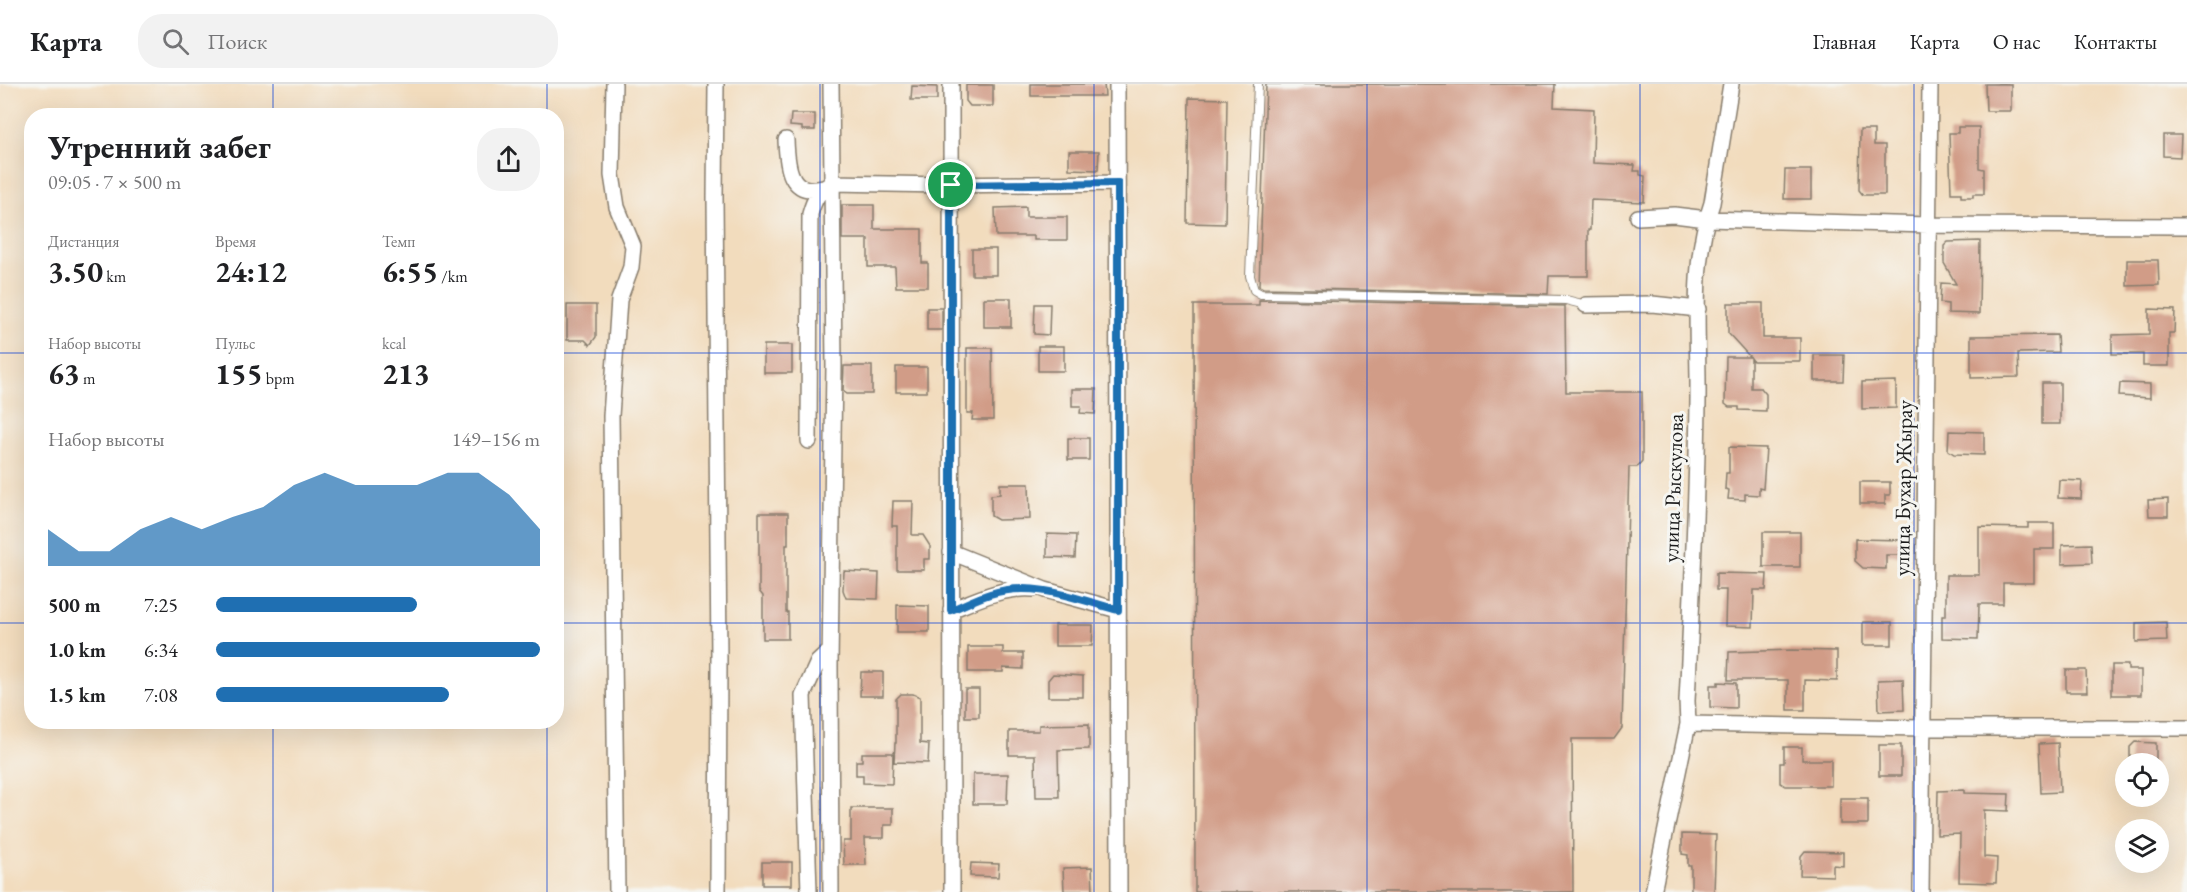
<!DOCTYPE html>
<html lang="ru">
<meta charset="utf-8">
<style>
:root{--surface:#fff;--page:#f2f2f2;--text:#202124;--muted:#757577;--line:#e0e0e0;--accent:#1f6fb2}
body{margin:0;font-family:"EB Garamond",serif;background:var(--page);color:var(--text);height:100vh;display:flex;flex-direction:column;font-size:22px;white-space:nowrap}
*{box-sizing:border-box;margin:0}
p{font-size:20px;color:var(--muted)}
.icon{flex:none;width:33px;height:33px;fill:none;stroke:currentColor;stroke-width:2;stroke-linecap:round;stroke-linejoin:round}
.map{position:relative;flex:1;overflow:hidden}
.details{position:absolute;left:24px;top:24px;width:540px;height:621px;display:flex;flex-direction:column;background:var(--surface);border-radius:24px;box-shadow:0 6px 24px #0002}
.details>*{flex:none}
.controls{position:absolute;left:2115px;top:669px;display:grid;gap:12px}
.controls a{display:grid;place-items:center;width:54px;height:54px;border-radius:50%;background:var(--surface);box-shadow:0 6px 24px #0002;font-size:30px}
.pin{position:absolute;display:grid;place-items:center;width:51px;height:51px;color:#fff;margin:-26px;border:3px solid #fff;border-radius:50%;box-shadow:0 2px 6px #0007}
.round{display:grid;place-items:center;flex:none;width:63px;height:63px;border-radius:24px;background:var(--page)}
.summary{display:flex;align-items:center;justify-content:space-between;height:102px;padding:0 24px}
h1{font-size:33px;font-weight:700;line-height:45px}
.stats{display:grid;grid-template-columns:repeat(3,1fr);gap:9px;height:102px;padding:6px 24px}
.stats div{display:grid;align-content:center}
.stats b{font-size:30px;font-weight:700}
.stats small{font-size:16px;font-weight:400}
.stats p{font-size:16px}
.chart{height:168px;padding:12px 24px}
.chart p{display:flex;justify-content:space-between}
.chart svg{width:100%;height:108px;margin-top:6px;fill:var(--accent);opacity:.7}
ul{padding:0 24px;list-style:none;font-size:20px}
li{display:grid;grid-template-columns:96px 72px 1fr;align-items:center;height:45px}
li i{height:15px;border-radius:8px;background:var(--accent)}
header{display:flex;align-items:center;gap:36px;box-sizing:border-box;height:84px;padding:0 30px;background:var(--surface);border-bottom:2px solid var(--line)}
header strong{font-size:28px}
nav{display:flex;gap:33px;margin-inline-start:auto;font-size:21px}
.search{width:420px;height:54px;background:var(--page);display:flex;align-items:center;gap:15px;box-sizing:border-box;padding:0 21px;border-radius:24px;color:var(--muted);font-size:22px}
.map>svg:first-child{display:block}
.building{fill:#d19c87}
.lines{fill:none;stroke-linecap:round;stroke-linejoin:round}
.lane-casing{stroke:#877c6c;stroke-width:10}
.street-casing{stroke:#877c6c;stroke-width:18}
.lane{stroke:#fff;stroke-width:8}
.street{stroke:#fff;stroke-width:15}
.route-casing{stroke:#fff;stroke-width:12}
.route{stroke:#1f6fb2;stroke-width:8}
.grid{fill:none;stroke:#1d4ed8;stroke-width:1.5;stroke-opacity:0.55}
.labels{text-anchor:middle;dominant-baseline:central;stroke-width:6;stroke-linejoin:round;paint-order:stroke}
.street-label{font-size:22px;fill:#1c1c1c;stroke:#f6f6f2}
</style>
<header>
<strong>Карта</strong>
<div class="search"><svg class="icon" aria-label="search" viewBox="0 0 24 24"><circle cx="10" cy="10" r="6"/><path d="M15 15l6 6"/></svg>Поиск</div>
<nav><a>Главная</a><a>Карта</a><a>О нас</a><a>Контакты</a></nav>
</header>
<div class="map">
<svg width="2187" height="808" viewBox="0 0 2187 808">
<rect width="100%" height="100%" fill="#f6f6f2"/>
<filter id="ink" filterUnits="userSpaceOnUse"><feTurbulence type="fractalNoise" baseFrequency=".0167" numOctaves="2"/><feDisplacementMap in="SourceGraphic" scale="12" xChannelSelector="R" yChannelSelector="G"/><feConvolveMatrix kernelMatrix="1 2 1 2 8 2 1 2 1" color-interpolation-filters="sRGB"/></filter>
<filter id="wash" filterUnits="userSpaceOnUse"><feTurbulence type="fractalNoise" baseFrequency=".008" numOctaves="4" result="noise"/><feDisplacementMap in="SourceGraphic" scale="24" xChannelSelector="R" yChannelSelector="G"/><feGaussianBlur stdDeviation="1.35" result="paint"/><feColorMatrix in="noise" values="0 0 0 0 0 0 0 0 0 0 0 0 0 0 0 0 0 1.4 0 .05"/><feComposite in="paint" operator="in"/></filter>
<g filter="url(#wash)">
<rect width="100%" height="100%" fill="#f2dcbd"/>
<g id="blocks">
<!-- building -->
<path class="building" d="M1031 0H1104L1105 12H1031Z
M1266 0H1555L1554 23 1594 25 1593 79 1635 81 1634 87H1640V91L1645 92 1644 118 1591 116 1590 146H1588V192H1549L1548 210 1263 204 1259 202Z
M1985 0H2011V27H1986Z
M966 1H993V22H970L966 17Z
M912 2 937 3V16H911Z
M1189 14 1227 15 1225 140 1187 139Z
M791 30H815V46H802V43L790 42Z
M1958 43H1979V84L1984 85V110H1973V113H1961V109H1951L1949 49H1958Z
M1860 46H1874V61H1885V111H1863L1859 106Z
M2163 51H2181L2180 73 2163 72Z
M1069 67H1099L1098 86 1069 85Z
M1785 86H1811V115H1784Z
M842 121H874V145H922V179H928V203H896L895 183H868V155H842Z
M1026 123V133H1067V156H1034V152H996L995 124Z
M1980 157 1979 230 1948 229V220L1940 219 1941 199 1956 200 1944 179V162L1948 158Z
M972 165H996V191H972Z
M2127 176H2158L2159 201 2127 202Z
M984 214H1011V243H984Z
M1259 216 1565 222 1566 308H1642V377L1637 383H1629L1622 644 1614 655H1572L1573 808H1195L1194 221H1259Z
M1728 219H1763V254H1800V277H1753L1751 274V304H1761L1766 310V327L1739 326V323H1729L1725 320 1726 273H1750L1728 249Z
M1035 220H1050L1049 251 1034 250Z
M567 221H596V253L590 261 585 256H567Z
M927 224H942V246H927Z
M2149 225 2175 226 2174 249H2169V282H2143V270H2112V251L2149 250Z
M2057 251 2058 268 2018 269 2019 293 1971 294V252Z
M764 261H792V289H764Z
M1038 262H1064V287H1038Z
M967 264H992L993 336H972L973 329H967Z
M1814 271H1844L1843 297H1814Z
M844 282H872V310H847L843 307Z
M896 283H927V308H896Z
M1896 297V324L1862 325V298Z
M2042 299H2060V340H2042Z
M2120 299 2150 300V314L2119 312Z
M1072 305H1096L1095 330 1080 329 1081 322H1072Z
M1949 347 1984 348V371L1954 370 1948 366Z
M1068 354H1089V376H1068Z
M1729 363 1766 364 1763 405 1759 404V411L1745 410V416L1728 415 1729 406 1725 405 1726 389H1729Z
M2059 396 2082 397 2081 415 2058 414Z
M1860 398H1890V411H1885V420H1860Z
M1000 400H1029L1030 435 998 436 991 432V411L1000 410Z
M2168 415V432H2149L2148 416Z
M893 417H913L912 451H923L930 462V475H924V486H897V442H892Z
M759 429H788V461H786V528H788V555H763V512L759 507Z
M2028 439H2054V465H2034V499H2003V520H1979L1978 555 1942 554V532H1946V491H1979V443L2028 444Z
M1763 448H1800V483H1763Z
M1047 450 1076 451 1075 474 1047 473Z
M1855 455 1904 456 1903 471H1886V485L1863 484 1855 477Z
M2091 460 2092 479 2062 480V461Z
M844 487 879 489 878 515 846 514 843 506Z
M1716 489 1767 490 1766 506H1754L1753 543 1725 542 1726 506H1716Z
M897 521 929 522V548H897Z
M1863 538H1892V561H1863Z
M2166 538 2167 557 2136 558V539Z
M1055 541H1093L1092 562H1055Z
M968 563H1003V569H1023V585L1003 584V588H968Z
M1791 566 1837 567V597L1805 596V626H1788V596H1728L1729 568Z
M2112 581H2128V586H2141V611H2112Z
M2066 586H2086L2087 608H2066Z
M861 588H883V612H860Z
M1053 590 1083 592V613H1048V596Z
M1903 595 1904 626 1879 627 1878 596Z
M1718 598 1736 599V624L1710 623V601H1718Z
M965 605H979V633H965Z
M901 610H913L920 613V659L929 660 928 679 894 678 895 659H896V615Z
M1089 640V665L1058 666 1059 713H1036L1035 671H1009V647H1039V641Z
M2135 658 2156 659V680H2130V663Z
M2058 659 2060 708 2041 709 2039 660Z
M1879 661H1901V692H1879Z
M1784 663H1802V676H1831V702H1785L1780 699V679H1784Z
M862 669H893L892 700 863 699V691H856V677H862Z
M973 690H1008L1007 720H973Z
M1964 706V709L2009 710 2008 727 1984 726V773L1997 774 1996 799 1959 798 1960 750 1937 751 1938 707Z
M1840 714H1868V740H1840Z
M851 724H893V741H884V754H865L866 781H844L843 757H851Z
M1682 750 1716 751 1714 808H1691V782H1688V771L1682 770Z
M1805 767 1843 768V782L1833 781V792L1800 791 1801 772Z
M762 778H792V801H762Z
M971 779 999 780 998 793 970 792Z
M1092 783 1093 807H1064L1063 784Z"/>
</g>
</g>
<g filter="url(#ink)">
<use href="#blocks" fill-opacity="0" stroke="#877c6c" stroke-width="1.5"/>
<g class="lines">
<!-- lane casing -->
<g class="lane-casing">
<path id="lane" d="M1258 0 1250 192 1254 206 1261 210 1566 216 1586 221"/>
</g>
<!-- street casing -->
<g class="street-casing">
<path id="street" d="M614 0 612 91 617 123 633 162 631 183 619 216 611 332 617 808
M716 0 715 113 719 575 718 808
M951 0 952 808
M1117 0 1119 808
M786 56C787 82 789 112 823 104
M1638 133 1674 131 1707 135 1929 141 2187 142
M1586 221 1652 220 1698 225
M809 357 810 130C814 116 818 107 832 99L943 101 1117 99
M951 468 1045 506 1118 526
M951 526C978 515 1003 503 1033 505
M1688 640 1923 644H2187
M809 808 803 611 818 578 830 567
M831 808 830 582 834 281 831 0
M1653 808 1688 640 1687 617C1692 517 1697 417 1698 317 1699 252 1690 182 1712 119L1731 0
M1921 808 1930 0"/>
</g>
<!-- lane -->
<use href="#lane" class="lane"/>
<!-- street -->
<use href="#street" class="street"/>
</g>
</g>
<g class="lines" filter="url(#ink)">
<!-- route casing -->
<g class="route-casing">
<path id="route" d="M1118 99V526C1077 515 1033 496 990 510 977 514 964 521 951 526V101Z"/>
</g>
<!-- route -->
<use href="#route" class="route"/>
</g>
<!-- grid -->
<path class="grid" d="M273 0V32M547 0V32M820 0V808M1094 0V808M1367 0V808M1640 0V808M1914 0V808M0 269H32M556 269H2187M0 539H32M556 539H2187M273 638V808M547 638V808"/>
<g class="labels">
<!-- street labels -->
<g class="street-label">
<text transform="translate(1673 404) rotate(-88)">улица Рыскулова</text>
<text transform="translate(1903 404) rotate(-89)">улица Бухар Жырау</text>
</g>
</g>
</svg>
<div class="controls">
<a><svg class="icon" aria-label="locate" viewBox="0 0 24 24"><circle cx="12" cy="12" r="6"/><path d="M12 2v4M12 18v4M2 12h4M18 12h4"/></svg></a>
<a><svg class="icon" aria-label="layers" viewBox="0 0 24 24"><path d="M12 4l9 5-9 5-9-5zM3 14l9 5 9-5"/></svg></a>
</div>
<div class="pin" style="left:951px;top:101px;background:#1e9e55"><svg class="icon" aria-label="arrive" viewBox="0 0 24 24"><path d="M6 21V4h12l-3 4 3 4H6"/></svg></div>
<section class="details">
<div class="summary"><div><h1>Утренний забег</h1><p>09:05 · 7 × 500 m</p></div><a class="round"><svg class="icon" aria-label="share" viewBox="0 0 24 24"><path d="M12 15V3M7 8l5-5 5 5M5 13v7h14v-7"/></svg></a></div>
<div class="stats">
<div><p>Дистанция</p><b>3.50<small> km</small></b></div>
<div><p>Время</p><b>24:12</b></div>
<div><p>Темп</p><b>6:55<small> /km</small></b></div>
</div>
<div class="stats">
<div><p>Набор высоты</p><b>63<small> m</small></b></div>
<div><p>Пульс</p><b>155<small> bpm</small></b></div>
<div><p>kcal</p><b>213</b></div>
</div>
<div class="chart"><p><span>Набор высоты</span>149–156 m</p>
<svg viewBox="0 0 160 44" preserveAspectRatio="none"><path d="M0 44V29L10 38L20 38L30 29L40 24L50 29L60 24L70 20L80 11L90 6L100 11L110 11L120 11L130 6L140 6L150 15L160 29V44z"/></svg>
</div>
<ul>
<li><b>500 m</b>7:25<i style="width:62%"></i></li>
<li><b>1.0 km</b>6:34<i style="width:100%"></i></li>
<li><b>1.5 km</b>7:08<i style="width:72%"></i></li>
</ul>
</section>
</div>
